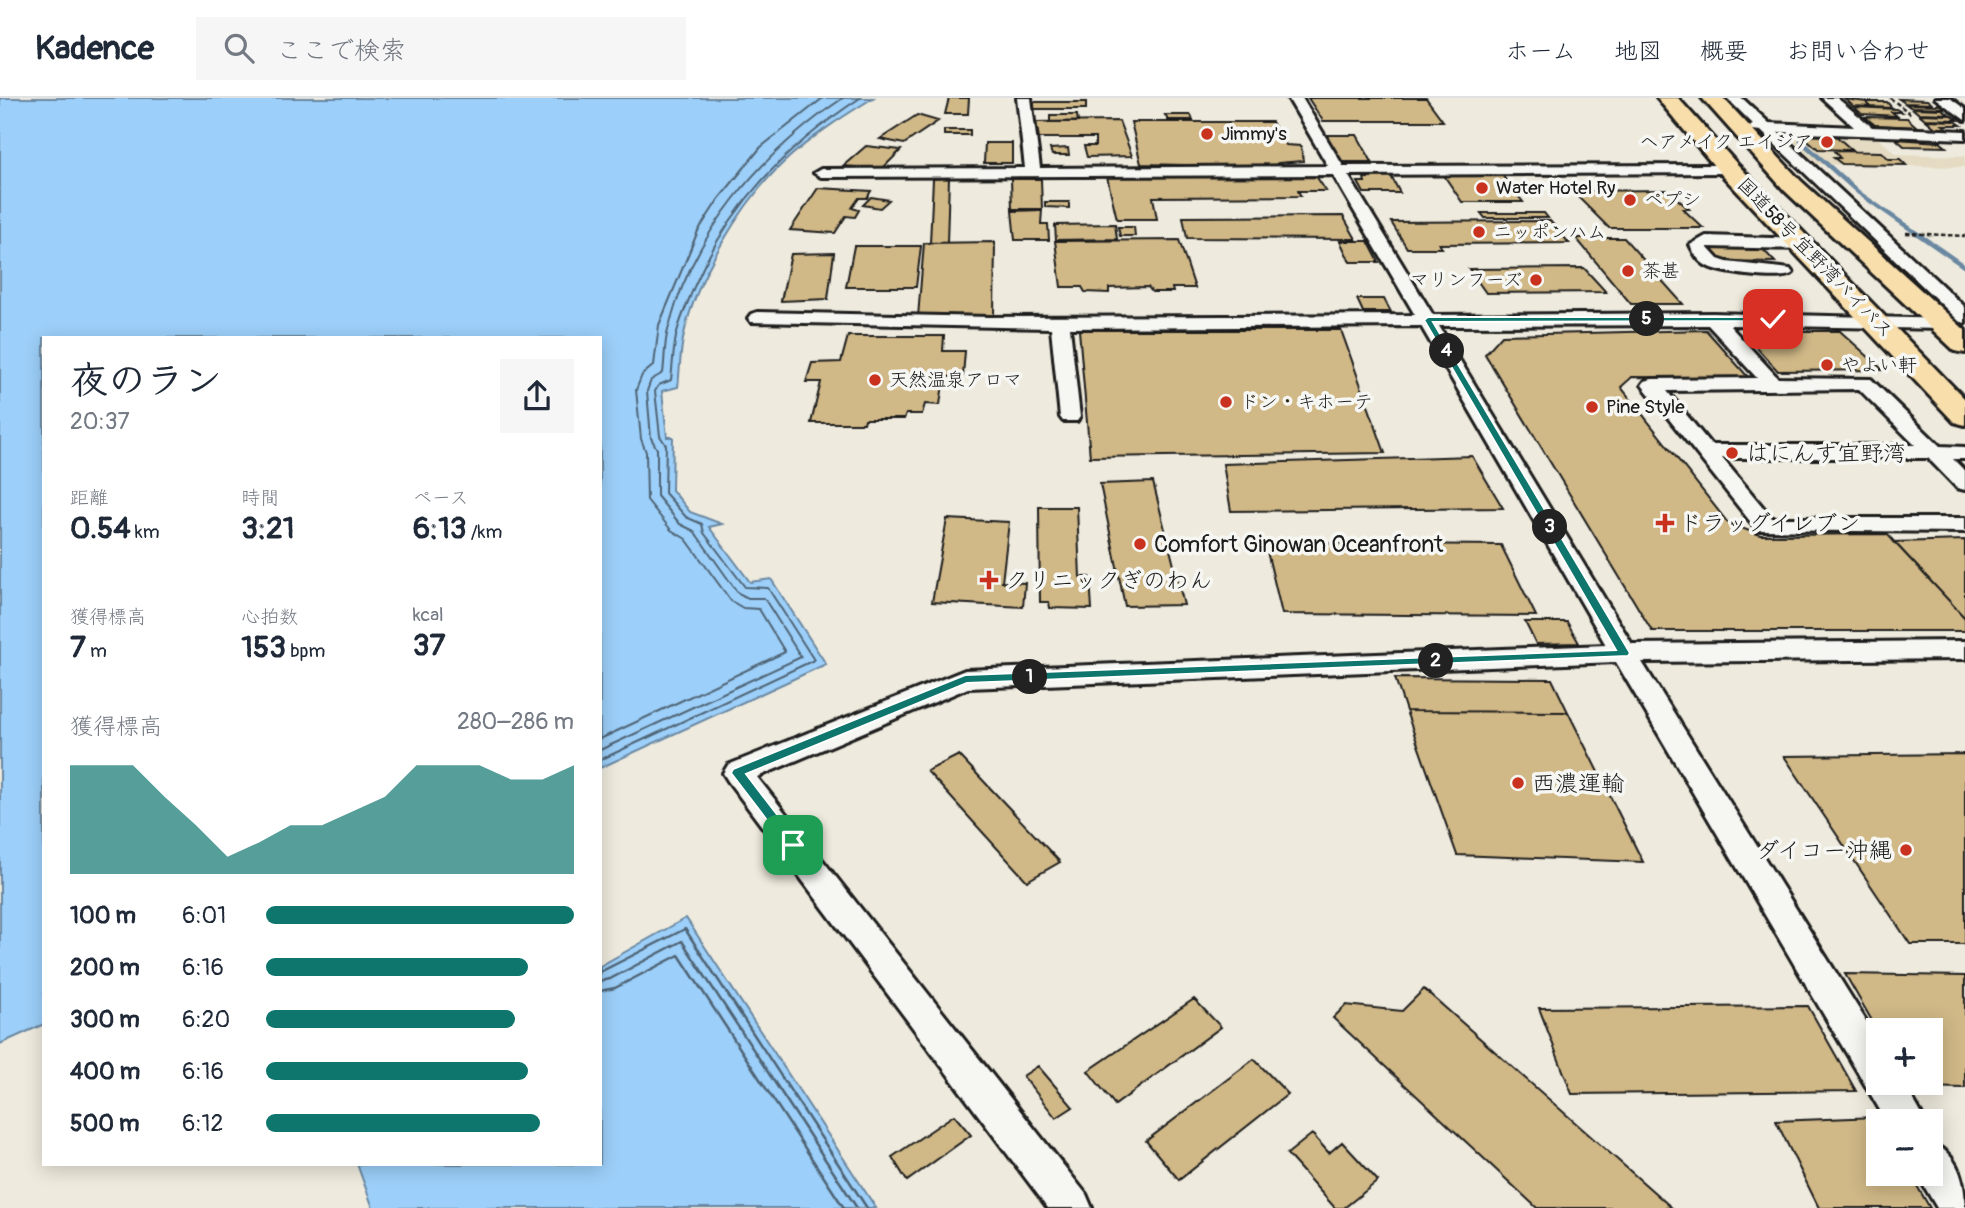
<!DOCTYPE html>
<html lang="ja">
<meta charset="utf-8">
<style>
:root{--surface:#fff;--page:#f6f6f7;--text:#1f2937;--muted:#747a83;--line:#e0e1e3;--accent:#0f766e}
body{margin:0;font-family:Pangolin,"Klee One",sans-serif;background:var(--page);color:var(--text);height:100vh;display:flex;flex-direction:column;font-size:26px;white-space:nowrap}
*{box-sizing:border-box;margin:0}
p{font-size:23px;color:var(--muted)}
.icon{flex:none;width:38px;height:38px;fill:none;stroke:currentColor;stroke-width:2;stroke-linecap:round;stroke-linejoin:round}
.map{position:relative;flex:1;overflow:hidden}
.sheet{position:absolute;left:42px;top:238px;width:560px;height:830px;display:flex;flex-direction:column;background:var(--surface);border-radius:0px;box-shadow:0 4px 18px #0003}
.sheet>*{flex:none}
.buttons{position:absolute;left:1866px;top:920px;display:grid;gap:14px}
.buttons a{display:grid;place-items:center;width:77px;height:77px;border-radius:0px;background:var(--surface);box-shadow:0 4px 18px #0003;font-size:35px}
.pin{position:absolute;display:grid;place-items:center;width:60px;height:60px;color:#fff;margin:-30px;border-radius:14px;box-shadow:0 4px 10px #0006}
.km{position:absolute;width:35px;height:35px;margin:-18px;border-radius:50%;background:#222;color:#fff;font-size:19px;line-height:35px;text-align:center}
.round{display:grid;place-items:center;flex:none;width:74px;height:74px;border-radius:0px;background:var(--page)}
.overview{display:flex;align-items:center;justify-content:space-between;height:119px;padding:0 28px}
h1{font-size:38px;font-weight:700;line-height:52px}
.metrics{display:grid;grid-template-columns:repeat(3,1fr);gap:10px;height:119px;padding:7px 28px}
.metrics div{display:grid;align-content:center}
.metrics b{font-size:30px;font-weight:700}
.metrics small{font-size:19px;font-weight:400}
.metrics p{font-size:19px}
.chart{height:196px;padding:14px 28px}
.chart p{display:flex;justify-content:space-between}
.chart svg{width:100%;height:126px;margin-top:7px;fill:var(--accent);opacity:.7}
ul{padding:0 28px;list-style:none;font-size:23px}
li{display:grid;grid-template-columns:112px 84px 1fr;align-items:center;height:52px}
li i{height:18px;border-radius:9px;background:var(--accent)}
header{display:flex;align-items:center;gap:42px;box-sizing:border-box;height:98px;padding:0 35px;background:var(--surface);border-bottom:2px solid var(--line)}
header strong{font-size:33px}
nav{display:flex;gap:38px;margin-inline-start:auto;font-size:24px}
.search{width:490px;height:63px;background:var(--page);display:flex;align-items:center;gap:18px;box-sizing:border-box;padding:0 24px;border-radius:0px;color:var(--muted);font-size:26px}
.map>svg:first-child{display:block}
.built{fill:#e5dbc3}
.water{fill:#9ccff9;stroke:#6987a1;stroke-width:2}
.lines{fill:none;stroke-linecap:round;stroke-linejoin:round}
.shore-far1{stroke:#4f6474;stroke-width:2}
.shore{stroke:#4f6474;stroke-width:2.5}
.stream{stroke:#6987a1;stroke-width:4.5}
.building{fill:#d0b887;stroke:#1c1c1c;stroke-width:2}
.minor-casing{stroke:#1c1c1c;stroke-width:6}
.highway-casing{stroke:#1c1c1c;stroke-width:6}
.path{stroke:#1c1c1c;stroke-width:2.5;stroke-dasharray:4.5 2.5;stroke-linecap:butt}
.minor{fill:#f6f6f2;fill-rule:evenodd}
.highway{fill:#f8deab;fill-rule:evenodd}
.route{fill:#0f766e;stroke:#fff;stroke-width:2}
.poi-dot{fill:#c8321e;stroke:#f6f6f2;stroke-width:2.5}
.labels{text-anchor:middle;dominant-baseline:central;stroke-width:7;stroke-linejoin:round;paint-order:stroke}
.far-poi-label{font-size:19px;fill:#1c1c1c;stroke:#f6f6f2;text-anchor:start}
.far-street-label{font-size:19px;fill:#1c1c1c;stroke:#f6f6f2}
.poi-label{font-size:23px;fill:#1c1c1c;stroke:#f6f6f2;text-anchor:start}
</style>
<header>
<strong>Kadence</strong>
<div class="search"><svg class="icon" aria-label="search" viewBox="0 0 24 24"><circle cx="10" cy="10" r="6"/><path d="M15 15l6 6"/></svg>ここで検索</div>
<nav><a>ホーム</a><a>地図</a><a>概要</a><a>お問い合わせ</a></nav>
</header>
<div class="map">
<svg width="1965" height="1110" viewBox="0 0 1965 1110">
<rect width="100%" height="100%" fill="#eeeadd"/>
<filter id="ink" filterUnits="userSpaceOnUse"><feTurbulence type="fractalNoise" baseFrequency=".0143" numOctaves="2"/><feDisplacementMap in="SourceGraphic" scale="14" xChannelSelector="R" yChannelSelector="G"/><feConvolveMatrix kernelMatrix="1 2 1 2 8 2 1 2 1" color-interpolation-filters="sRGB"/></filter>
<g filter="url(#ink)">
<!-- built -->
<path class="built" d="M1789 35 1875 38 1897 56 1965 58V69L1817 66 1787 37Z"/>
<!-- water -->
<path class="water" d="M0 0H873C842 19 809 40 782 66 741 105 696 181 684 236 680 253 680 272 678 289L662 293 667 339H673L672 392 690 414 722 426 709 429 750 484 771 481 826 566 600 670V240H44V926L0 946Z
M686 820 876 1110H373L357 1066H600V868Z"/>
<g class="lines">
<!-- shore-far1 -->
<path class="shore-far1" d="M600 641 785 554 759 511 743 510 731 503 686 441 671 432 647 402 646 354 641 341 636 292 642 277 654 267 659 227 698 133 718 102 761 49 823 0
M600 652 801 559 764 500H748L738 495 694 433 680 426 657 398V351L651 340 647 293 651 282 663 275C665 261 664 246 668 232 693 134 761 56 843 0
M600 662 814 562 768 490 745 489 704 435 702 426 686 419 665 395 666 347 660 338 655 293 659 287 671 282C673 266 673 250 677 234 681 219 688 204 694 189 729 107 786 49 860 0"/>
<!-- shore -->
<path class="shore" d="M600 874 685 831 867 1110
M600 883 610 881 682 843 857 1110
M600 893 615 890 679 857 844 1110"/>
<!-- stream -->
<path class="stream" d="M1801 43 1859 95 1965 169"/>
</g>
<!-- building -->
<path class="building" d="M949 0H969L968 16H945Z
M1308 0H1426L1443 23H1323Z
M1845 1 1866 4 1871 9 1853 8Z
M1899 1 1927 2 1932 6 1905 5Z
M1034 4H1086V11H1034Z
M1866 4H1887L1892 10 1871 9Z
M1906 6 1944 7 1948 10 1910 9Z
M1854 9 1896 11 1901 14H1892L1897 18 1862 16Z
M1912 10 1942 11 1949 16 1918 15Z
M1919 16 1951 17 1958 22 1925 21Z
M917 17 938 23 904 46 880 41Z
M1050 17H1077L1078 24H1050Z
M1165 17H1191L1193 22H1168Z
M1865 19 1907 20 1917 29 1875 27Z
M1926 22 1955 23 1961 27H1943L1950 32H1938Z
M1119 23 1132 58 1087 59 1084 48H1095V40H1039L1036 24Z
M1131 24H1272L1286 47 1301 48 1303 63 1278 65 1272 69 1141 66Z
M944 32H970V37H944Z
M1326 37H1357L1372 64H1342Z
M1802 37 1836 38 1852 52 1818 51Z
M1896 41 1940 44 1946 49 1904 48Z
M985 45H1012V65H984Z
M866 48 901 52 882 71 843 68Z
M1068 50 1069 57H1052L1050 51Z
M1834 53 1881 54 1889 61H1900L1906 67 1842 66 1834 60H1840Z
M1443 76H1501L1523 104H1462Z
M1316 78 1326 93H1298L1301 98 1153 99 1157 121H1117L1107 79Z
M1370 78H1391L1400 95H1364L1358 84H1365L1364 80H1371Z
M949 80 947 145H930L933 81Z
M1011 81H1041L1042 111H1012Z
M818 90 871 93 867 100H859L852 110 859 112 855 119 846 118 835 135 790 132Z
M1667 92 1689 111H1683L1703 130H1609L1572 93Z
M871 99 889 102 880 110 863 107Z
M1045 104H1069V110L1045 109Z
M1042 112 1041 126H1048L1049 142H1015L1012 113Z
M1481 115H1544L1548 120H1485Z
M1343 118 1356 141 1187 140 1183 119Z
M1550 123 1569 145 1439 146 1442 150H1407L1391 124Z
M1115 126 1117 141 1056 142 1055 127Z
M1118 129H1134L1135 138H1120Z
M1576 140H1624L1683 206H1631Z
M1179 142 1195 190H1172L1173 194H1152L1148 189 1109 190V195L1085 194 1082 189H1061L1055 143Z
M1340 143H1368L1379 164H1350Z
M995 144 994 218 918 219 924 145Z
M1706 146 1759 147 1775 164 1721 163Z
M854 148H921L916 189H846Z
M834 155 828 201 781 203 791 156Z
M1584 170 1606 194 1486 195 1469 171Z
M1357 201H1384L1391 214H1363Z
M1079 232H1341L1385 355 1090 359Z
M1706 232 1749 280 1632 279 1621 289 1728 425 1760 437 1887 436 1965 520V533H1652L1485 256 1502 237Z
M1761 233H1840L1883 272 1778 273 1746 238H1767Z
M848 238H944L943 253H965L963 278 944 279 940 307 925 306 922 316H906L904 321H865L864 325H811L821 284H806L812 265 841 264Z
M1472 358 1503 410 1231 413 1223 366Z
M1153 384 1184 507 1125 508 1100 386Z
M1039 409H1077L1080 479H1090L1092 511 1050 510 1049 504H1040Z
M947 421 1009 424 1002 484 1025 485 1023 509 932 504Z
M1965 442V520L1894 444Z
M1265 445 1501 447 1536 518 1282 516Z
M1525 524H1567L1579 545 1536 546Z
M1395 580 1552 581 1568 614 1406 613Z
M1406 613 1568 614 1643 764 1457 757Z
M1965 656V846H1910L1784 658Z
M959 657 1060 764 1027 783 927 673Z
M1845 876 1965 878V990L1910 989 1908 985H1930V933H1878Z
M1424 891 1672 1110H1537L1333 920 1346 907 1402 913Z
M1194 901 1221 929 1115 1007 1088 973Z
M1808 908 1856 993 1572 996 1539 910Z
M1254 961 1288 996 1179 1082 1146 1043Z
M1038 968 1073 1009 1056 1020 1023 978Z
M954 1017 971 1037 907 1083 892 1059Z
M1877 1019 1879 1024 1878 1076H1910L1930 1110H1819L1776 1023Z
M1312 1036 1329 1055 1342 1044 1378 1083 1344 1110H1335L1287 1056Z"/>
<g class="lines">
<!-- minor casing -->
<g class="minor-casing">
<path id="minor" d="M1017 0H1031L1040 70 1328 68 1288 0H1302L1343 68 1729 67 1736 71 1729 75 1348 77 1433 217 1713 215 1950 221 1952 225 1943 231 1729 227 1778 280 1871 281 1940 348 1965 349V361H1953L1965 373V392L1957 390 1928 360H1722L1772 420H1965V434L1757 432 1642 287 1645 283 1652 281 1757 280 1708 227 1439 228 1632 546 1965 543V561L1642 564 1878 942V985H1904L1926 1024H1887L1616 564 968 590 757 679 1086 1096 1092 1110H1048L728 683 723 675 728 667 965 572 1606 547 1421 228 1070 230 1080 319 1077 323H1063L1060 319 1051 230 751 224 748 220 751 216 757 214 990 219 1415 217 1333 77 821 79 814 75 821 71 1025 70ZM1859 291 1915 347H1711L1667 293Z
M1727 0H1742L1769 25 1854 29 1822 0H1837L1872 29 1965 33V41L1778 34 1965 209V225L1959 223 1761 33 1752 32 1750 29 1753 26Z
M1935 0H1950L1965 11V22Z
M1706 138 1803 141 1811 146 1803 151 1707 149 1718 161 1727 164 1790 171 1793 175C1784 184 1720 175 1707 168 1698 163 1694 155 1690 147Z
M1930 1044C1958 1055 1965 1083 1965 1110H1937L1917 1076H1930Z"/>
</g>
<!-- highway casing -->
<g class="highway-casing">
<path id="highway" d="M1657 0H1678L1737 66 1965 301V327L1954 324 1721 76Z
M1702 0H1723L1801 83 1965 232V255L1955 253 1785 93Z"/>
</g>
<!-- path -->
<path class="path" d="M1890 0 1912 17
M1906 135 1965 138"/>
<!-- minor -->
<use href="#minor" class="minor"/>
<!-- highway -->
<use href="#highway" class="highway"/>
</g>
</g>
<!-- route -->
<path class="route" d="M1773 219 1776 223 1433 224 1630 555 1628 558 967 585 746 676 798 744V751H789L731 675 733 671 965 577 1616 552 1424 222 1428 219Z"/>
<!-- markers -->
<g class="poi-dot">
<circle cx="1207" cy="36" r="7"/>
<circle cx="1827" cy="44" r="7"/>
<circle cx="1482" cy="90" r="7"/>
<circle cx="1630" cy="102" r="7"/>
<circle cx="1479" cy="134" r="7"/>
<circle cx="1628" cy="173" r="7"/>
<circle cx="1536" cy="182" r="7"/>
<circle cx="1827" cy="267" r="7"/>
<circle cx="875" cy="282" r="7"/>
<circle cx="1226" cy="304" r="7"/>
<circle cx="1592" cy="309" r="7"/>
<circle cx="1732" cy="355" r="7"/>
<path d="M1661.5 414.5h7v7h7v7h-7v7h-7v-7h-7v-7h7z"/>
<circle cx="1140" cy="446" r="7"/>
<path d="M985.5 471.5h7v7h7v7h-7v7h-7v-7h-7v-7h7z"/>
<circle cx="1518" cy="685" r="7"/>
<circle cx="1906" cy="752" r="7"/>
</g>
<g class="labels">
<!-- far-poi labels -->
<g class="far-poi-label">
<text x="1221" y="36">Jimmy's</text>
<text x="1813" y="44" text-anchor="end">ヘアメイク エイジア</text>
<text x="1496" y="90">Water Hotel Ry</text>
<text x="1644" y="102">ペプシ</text>
<text x="1493" y="134">ニッポンハム</text>
<text x="1642" y="173">茶甚</text>
<text x="1522" y="182" text-anchor="end">マリンフーズ</text>
<text x="1841" y="267">やよい軒</text>
<text x="889" y="282">天然温泉アロマ</text>
<text x="1240" y="304">ドン・キホーテ</text>
<text x="1606" y="309">Pine Style</text>
</g>
<!-- far-street labels -->
<g class="far-street-label">
<text transform="translate(1815 160) rotate(46)">国道58号 宜野湾バイパス</text>
</g>
<!-- poi labels -->
<g class="poi-label">
<text x="1746" y="355">はにんす宜野湾</text>
<text x="1679" y="425">ドラッグイレブン</text>
<text x="1154" y="446">Comfort Ginowan Oceanfront</text>
<text x="1005" y="482">クリニックぎのわん</text>
<text x="1532" y="685">西濃運輸</text>
<text x="1892" y="752" text-anchor="end">ダイコー沖縄</text>
</g>
</g>
</svg>
<div class="buttons">
<a>+</a>
<a>−</a>
</div>
<div class="pin" style="left:793px;top:747px;background:#1e9e55"><svg class="icon" aria-label="arrive" viewBox="0 0 24 24"><path d="M6 21V4h12l-3 4 3 4H6"/></svg></div>
<div class="pin" style="left:1773px;top:221px;background:#d93025"><svg class="icon" aria-label="check" viewBox="0 0 24 24"><path d="M5 12l5 5 9-10"/></svg></div>
<b class="km" style="left:1030px;top:579px">1</b>
<b class="km" style="left:1436px;top:563px">2</b>
<b class="km" style="left:1550px;top:429px">3</b>
<b class="km" style="left:1447px;top:253px">4</b>
<b class="km" style="left:1647px;top:221px">5</b>
<section class="sheet">
<div class="overview"><div><h1>夜のラン</h1><p>20:37</p></div><a class="round"><svg class="icon" aria-label="share" viewBox="0 0 24 24"><path d="M12 15V3M7 8l5-5 5 5M5 13v7h14v-7"/></svg></a></div>
<div class="metrics">
<div><p>距離</p><b>0.54<small> km</small></b></div>
<div><p>時間</p><b>3:21</b></div>
<div><p>ペース</p><b>6:13<small> /km</small></b></div>
</div>
<div class="metrics">
<div><p>獲得標高</p><b>7<small> m</small></b></div>
<div><p>心拍数</p><b>153<small> bpm</small></b></div>
<div><p>kcal</p><b>37</b></div>
</div>
<div class="chart"><p><span>獲得標高</span>280–286 m</p>
<svg viewBox="0 0 160 44" preserveAspectRatio="none"><path d="M0 44V6L10 6L20 6L30 17L40 27L50 38L60 33L70 27L80 27L90 22L100 17L110 6L120 6L130 6L140 11L150 11L160 6V44z"/></svg>
</div>
<ul>
<li><b>100 m</b>6:01<i style="width:100%"></i></li>
<li><b>200 m</b>6:16<i style="width:85%"></i></li>
<li><b>300 m</b>6:20<i style="width:81%"></i></li>
<li><b>400 m</b>6:16<i style="width:85%"></i></li>
<li><b>500 m</b>6:12<i style="width:89%"></i></li>
</ul>
</section>
</div>
